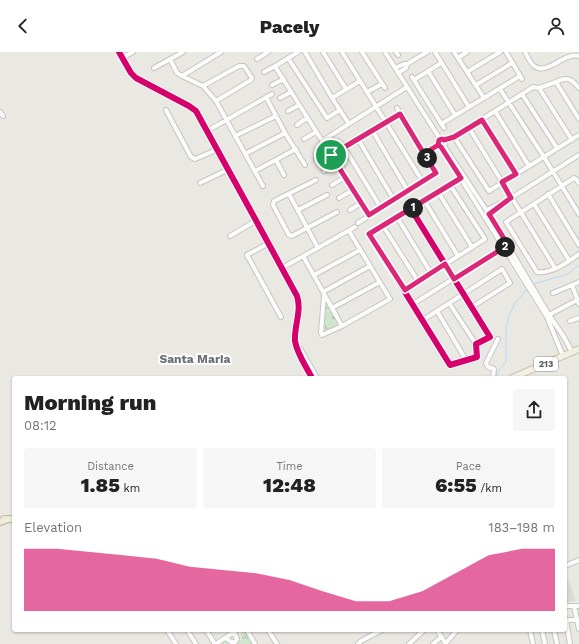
<!DOCTYPE html>
<meta charset="utf-8">
<style>
:root{--surface:#fff;--page:#f6f6f6;--text:#222;--muted:#767676;--accent:#db2777}
body{margin:0;font-family:"Work Sans",sans-serif;background:var(--page);color:var(--text);height:100vh;display:flex;flex-direction:column;font-size:15px;white-space:nowrap}
*{box-sizing:border-box;margin:0}
p{font-size:13px;color:var(--muted)}
.icon{flex:none;width:22px;height:22px;fill:none;stroke:currentColor;stroke-width:2;stroke-linecap:round;stroke-linejoin:round}
.map{position:relative;flex:1;overflow:hidden}
.panel{position:absolute;left:12px;top:324px;width:555px;height:256px;display:flex;flex-direction:column;background:var(--surface);border-radius:4px;box-shadow:0 1px 3px #0004}
.panel>*{flex:none}
.pin{position:absolute;display:grid;place-items:center;width:34px;height:34px;color:#fff;margin:-17px;border:2px solid #fff;border-radius:50%;box-shadow:0 1px 4px #0007}
.km{position:absolute;width:20px;height:20px;margin:-10px;border-radius:50%;background:#222;color:#fff;font-size:11px;line-height:20px;text-align:center}
.round{display:grid;place-items:center;flex:none;width:42px;height:42px;border-radius:4px;background:var(--page)}
.head{display:flex;align-items:center;justify-content:space-between;height:68px;padding:0 12px}
h1{font-size:22px;font-weight:800;line-height:30px}
.figures{display:grid;grid-template-columns:repeat(3,1fr);gap:6px;height:68px;padding:4px 12px}
.figures div{display:grid;align-content:center;border-radius:4px;background:var(--page);text-align:center}
.figures b{font-size:20px;font-weight:800}
.figures small{font-size:11px;font-weight:400}
.figures p{font-size:11px}
.chart{height:112px;padding:8px 12px}
.chart p{display:flex;justify-content:space-between}
.chart svg{width:100%;height:72px;margin-top:4px;fill:var(--accent);opacity:.7}
header{display:flex;justify-content:space-between;align-items:center;height:52px;padding:0 12px;background:var(--surface);font-size:18px;font-weight:800}
.map>svg:first-child{display:block}
.education{fill:#dcdad2}
.forest{fill:url(#forest-firs)}
.park{fill:url(#park-tufts)}
.lines{fill:none;stroke-linecap:round;stroke-linejoin:round}
.stream{stroke:#b3dbf6;stroke-width:1}
.minor-casing{stroke:#c5c5c3;stroke-width:6}
.major-casing{stroke:#d1c8af;stroke-width:8}
.highway-casing{stroke:#c0b190;stroke-width:8}
.minor{stroke:#fcfcfb;stroke-width:4}
.major{stroke:#f2f0e5;stroke-width:5.5}
.highway{stroke:#eeebdf;stroke-width:6}
.cycleway-casing{stroke:#fff;stroke-width:8}
.cycleway{stroke:#d6006c;stroke-width:6}
.route-casing{stroke:#fff;stroke-width:8}
.route{stroke:#db2777;stroke-width:5}
.labels{text-anchor:middle;dominant-baseline:central;stroke-width:4;stroke-linejoin:round;paint-order:stroke}
.shield{fill:#fff;stroke:#8a8d90;stroke-width:1}
.shield-label{font-size:9px;font-weight:bold;fill:#585c61}
.quarter-label{font-size:12px;font-weight:bold;fill:#696e73;stroke:#fff}
</style>
<header><svg class="icon" aria-label="back" viewBox="0 0 24 24"><path d="M15 5l-7 7 7 7"/></svg>Pacely<svg class="icon" aria-label="person" viewBox="0 0 24 24"><circle cx="12" cy="8" r="4"/><path d="M4 21q1-7 8-7t8 7"/></svg></header>
<div class="map">
<svg width="579" height="592" viewBox="0 0 579 592">
<defs>
<pattern id="forest-firs" width="22" height="20" patternUnits="userSpaceOnUse"><rect width="22" height="20" fill="#d0e6cc"/><path d="M5 1l3.5 6h-7zM16 11l3.5 6h-7z" fill="#acbea9"/></pattern>
<pattern id="park-tufts" width="24" height="20" patternUnits="userSpaceOnUse"><rect width="24" height="20" fill="#d0e6cc"/><path d="M3 7l-1-3M5 7V3M7 7l1-3M15 17l-1-3M17 17v-4M19 17l1-3" fill="none" stroke="#acbea9"/></pattern>
</defs>
<rect width="100%" height="100%" fill="#e9e8e2"/>
<!-- education -->
<path class="education" d="M565 522 571 535 575 549 565 550Z"/>
<!-- forest -->
<path class="forest" d="M325 248 340 274 325 280Z"/>
<!-- park -->
<path class="park" d="M241 578H249L256 592H219L227 587C233 590 237 592 242 587Z"/>
<g class="lines">
<!-- stream -->
<path class="stream" d="M532 234 537 231 568 222 579 213
M496 326 499 318 506 310V277L509 264 515 251 528 236"/>
<!-- minor casing -->
<g class="minor-casing">
<path id="minor" d="M119 0 131 21 136 26 189 54 196 59 253 163 297 244C302 258 294 274 295 289 297 302 306 314 312 326
M221 0 182 24 203 34 239 14H244L252 26 251 28 216 49 263 134
M298 0 277 13 276 16 369 163
M305 0 332 46
M323 0 346 37
M342 0 423 130
M362 0 385 36
M385 0 440 87
M396 0 398 3
M435 0 469 55
M454 0 484 46
M506 0 522 27
M525 0C527 4 530 11 534 14 547 24 564 0 579 4
M122 6 133 0
M288 6 327 66 340 58
M458 6 467 0
M170 7 177 21 182 24
M257 7 268 0
M154 16 183 0
M395 16 404 12H407L427 0
M428 19 455 63
M264 20 277 13
M467 20 500 0
M398 21 406 16 407 12
M412 25 444 76
M414 28 441 11
M556 30C566 24 572 27 579 36
M272 33 284 27
M476 33 512 11
M203 34 216 49
M539 36 556 30 579 67
M500 37 544 105 579 162
M367 40 382 32
M522 42 557 96
M266 45 285 81 305 113
M280 46 291 40
M166 58 191 105 195 107 216 98
M288 59 299 53
M495 59 529 114
M0 60 3 64
M481 68 516 122
M349 72 332 46 360 29
M441 72 520 24
M297 73 307 66
M469 76 555 216
M372 78 408 139
M207 79 272 42
M235 84 276 64
M454 85 489 139 579 83
M304 87 316 80
M358 87 394 148
M437 91a4 4 0 1 1 8 0a4 4 0 1 1-8 0Z
M444 88 454 85 522 42 533 35 539 36 572 88
M322 89 407 35
M444 94 489 162 549 263 564 285 572 300
M344 95 381 156
M441 95 547 265 563 304
M245 102 285 81
M424 102 438 93
M331 103 400 61
M316 107 328 99
M276 108 284 123
M255 119 296 97
M324 119 337 112
M316 128 274 149 273 153 289 183 292 184 337 160
M200 131 227 118
M579 131 576 127 574 126 506 170 537 220C552 222 568 210 579 202
M332 133 345 125
M438 140 472 195
M289 142 318 196
M548 142 579 193
M339 146 353 138
M424 148 458 204
M534 152 569 208
M411 157 490 285 476 292 477 305 450 313 369 182C400 163 431 146 461 126
M298 158 327 143
M350 158 361 151
M487 158 511 146 579 103
M489 162 501 154 502 152
M397 165 431 221
M358 171 436 121 397 56
M383 174 418 229
M230 184 257 168
M269 191 247 203 281 265
M303 204 342 274
M282 216 355 175
M314 223 360 198
M572 233 579 252
M405 238 485 187 450 133
M323 240 370 214
M553 241 579 230
M324 244 321 281 322 283 342 274 390 247 349 179
M449 251 476 292
M413 252 504 195
M332 256 380 230
M437 259 466 308
M547 264 579 247
M423 268 502 217 510 231 472 255
M570 269 579 266
M298 295 301 298 317 326
M493 326 494 317 488 315 486 311 498 287
M565 514 579 508
M565 554H579
M574 554 579 577
M565 568H579
M566 568 570 592
M167 578 176 592
M187 578 196 592
M206 578 215 592
M247 578 255 592
M268 578 277 592
M437 578 446 592
M530 578 533 592
M542 578 545 592
M554 578 557 592
M226 586 231 590H235L237 587 234 580
M446 591 457 578
M216 592 237 578
M358 592 361 589 382 578
M409 592 424 578
M433 592 441 585"/>
</g>
<!-- major casing -->
<g class="major-casing">
<path id="major" d="M512 326 579 297
M4 467H14"/>
</g>
<!-- highway casing -->
<g class="highway-casing">
<path id="highway" d="M0 470 9 467"/>
</g>
<!-- minor -->
<use href="#minor" class="minor"/>
<!-- major -->
<use href="#major" class="major"/>
<!-- highway -->
<use href="#highway" class="highway"/>
<!-- cycleway casing -->
<g class="cycleway-casing">
<path id="cycleway" d="M119 0 131 21 136 26 189 54 196 59 253 163 297 244C302 258 294 274 295 289 297 302 306 314 312 326
M411 157 490 285 476 292 477 305 450 313 369 182C400 163 431 146 461 126"/>
</g>
<!-- cycleway -->
<use href="#cycleway" class="cycleway"/>
</g>
<g class="lines">
<!-- route casing -->
<g class="route-casing">
<path id="route" d="M331 103 400 62 424 102 438 93 441 95 461 126 369 182 405 238 445 212 454 227 508 193 489 162C497 157 503 151 511 146L502 130 516 122 482 68 454 85 444 88 442 87 439 88 438 93 424 102 436 121 369 163 331 103"/>
</g>
<!-- route -->
<use href="#route" class="route"/>
</g>
<g class="labels">
<!-- shield labels -->
<rect class="shield" x="534" y="305" width="24" height="14" rx="3"/>
<g class="shield-label">
<text x="546" y="312">213</text>
</g>
<!-- quarter labels -->
<g class="quarter-label">
<text x="195" y="307">Santa Maria</text>
</g>
</g>
</svg>
<div class="pin" style="left:331px;top:103px;background:#1e9e55"><svg class="icon" aria-label="arrive" viewBox="0 0 24 24"><path d="M6 21V4h12l-3 4 3 4H6"/></svg></div>
<b class="km" style="left:413px;top:156px">1</b>
<b class="km" style="left:505px;top:195px">2</b>
<b class="km" style="left:427px;top:106px">3</b>
<section class="panel">
<div class="head"><div><h1>Morning run</h1><p>08:12</p></div><a class="round"><svg class="icon" aria-label="share" viewBox="0 0 24 24"><path d="M12 15V3M7 8l5-5 5 5M5 13v7h14v-7"/></svg></a></div>
<div class="figures">
<div><p>Distance</p><b>1.85<small> km</small></b></div>
<div><p>Time</p><b>12:48</b></div>
<div><p>Pace</p><b>6:55<small> /km</small></b></div>
</div>
<div class="chart"><p><span>Elevation</span>183–198 m</p>
<svg viewBox="0 0 160 44" preserveAspectRatio="none"><path d="M0 44V6L10 6L20 8L30 10L40 12L50 17L60 19L70 21L80 25L90 32L100 38L110 38L120 32L130 21L140 10L150 6L160 6V44z"/></svg>
</div>
</section>
</div>
